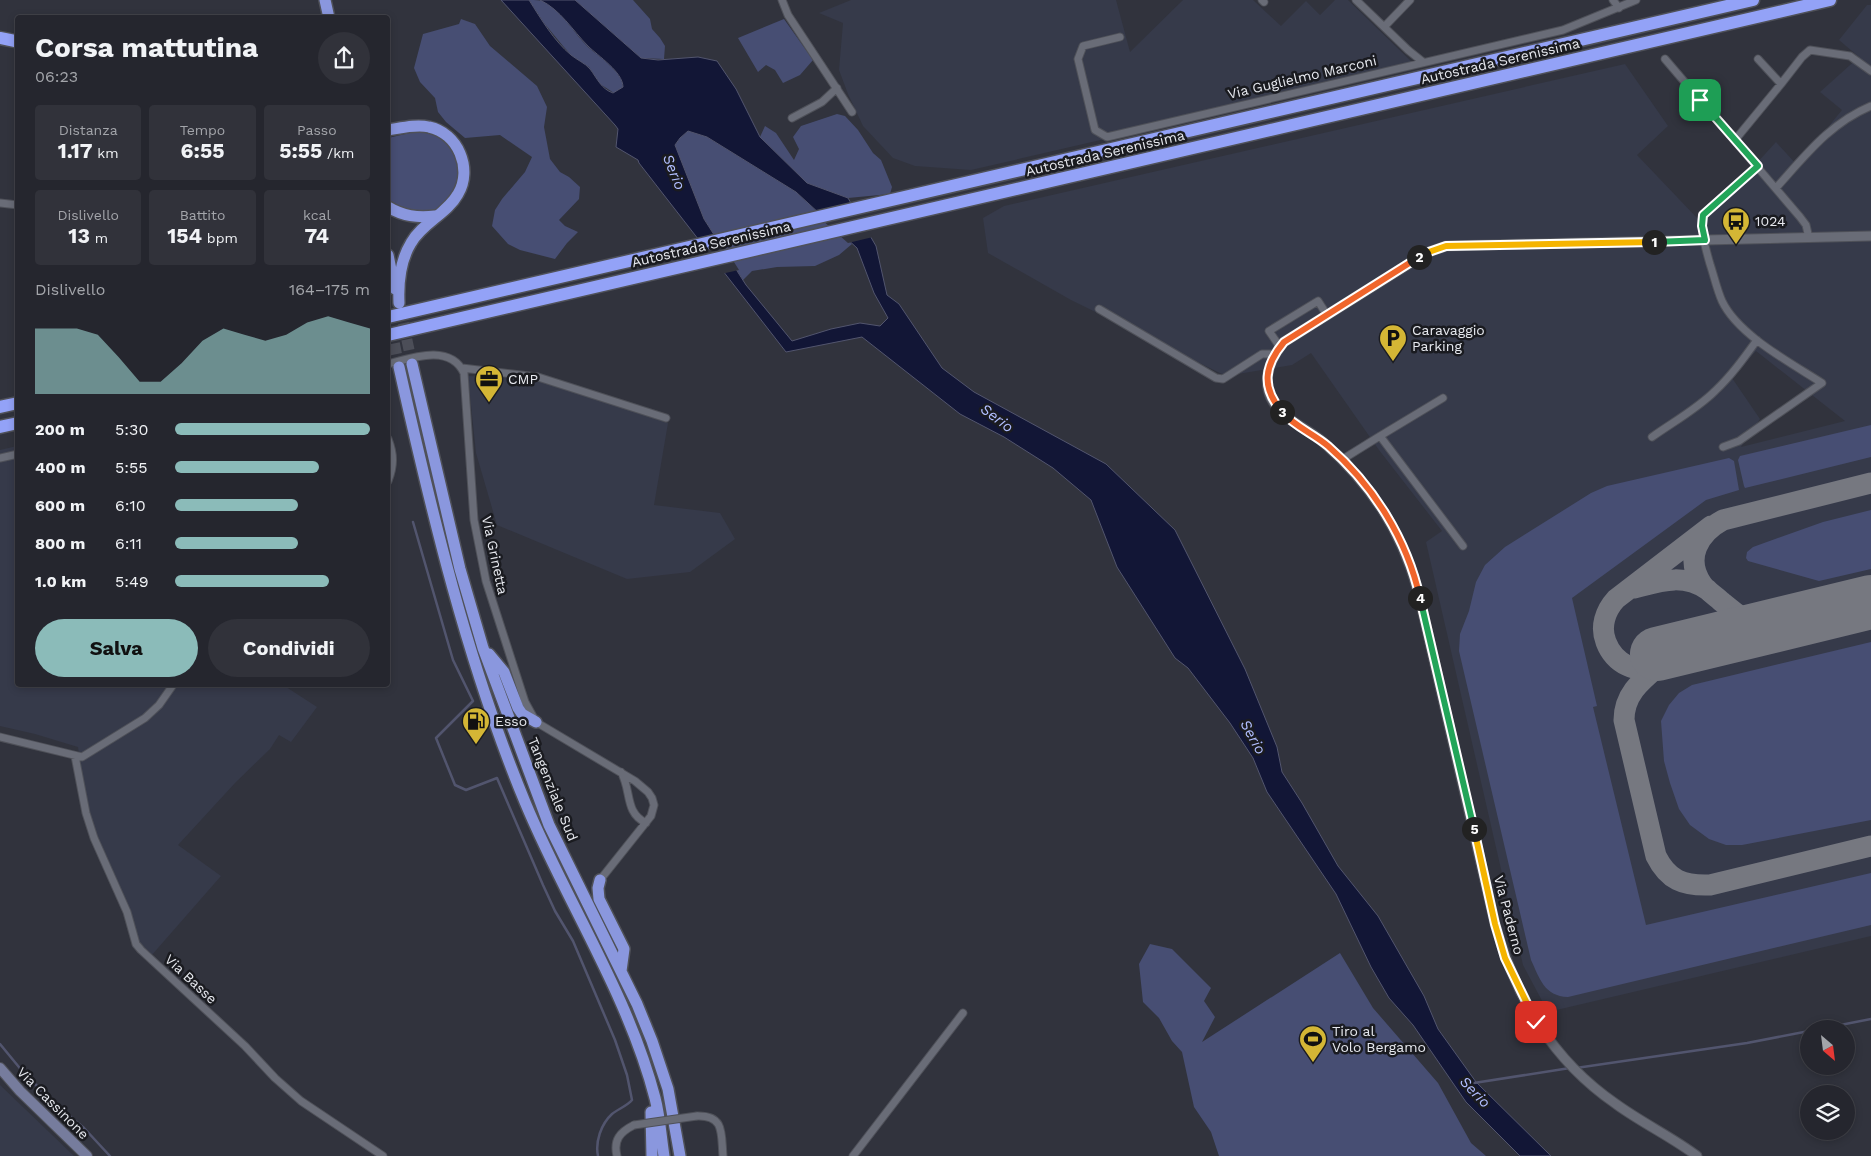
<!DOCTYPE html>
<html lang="it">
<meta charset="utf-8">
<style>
:root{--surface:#25262e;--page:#31323a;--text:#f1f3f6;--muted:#a3a5aa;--line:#42434a;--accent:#8bbbb9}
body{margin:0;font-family:"Work Sans",sans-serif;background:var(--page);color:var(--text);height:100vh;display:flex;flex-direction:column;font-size:19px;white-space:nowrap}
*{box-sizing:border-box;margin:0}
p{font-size:16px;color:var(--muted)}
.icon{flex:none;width:28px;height:28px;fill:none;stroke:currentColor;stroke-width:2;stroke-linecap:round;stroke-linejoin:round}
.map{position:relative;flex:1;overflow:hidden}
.panel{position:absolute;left:15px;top:15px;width:375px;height:672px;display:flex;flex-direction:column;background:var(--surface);border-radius:5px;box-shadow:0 2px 8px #0003,0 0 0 1px var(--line)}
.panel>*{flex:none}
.needle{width:32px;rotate:152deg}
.controls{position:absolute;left:1800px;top:1020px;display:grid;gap:10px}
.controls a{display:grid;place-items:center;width:55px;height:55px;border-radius:50%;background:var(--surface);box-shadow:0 2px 8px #0003,0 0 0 1px var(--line);font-size:25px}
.pin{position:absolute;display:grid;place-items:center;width:42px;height:42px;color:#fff;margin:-21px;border-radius:10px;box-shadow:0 2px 8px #0006}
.km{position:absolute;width:25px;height:25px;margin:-12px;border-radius:50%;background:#222;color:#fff;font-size:14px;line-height:25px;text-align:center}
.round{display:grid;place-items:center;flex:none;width:52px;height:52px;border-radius:26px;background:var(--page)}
.head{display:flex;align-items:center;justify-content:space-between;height:85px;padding:0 20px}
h1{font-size:28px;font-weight:700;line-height:38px}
.metrics{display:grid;grid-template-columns:repeat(3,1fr);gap:8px;height:85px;padding:5px 20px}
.metrics div{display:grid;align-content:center;border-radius:5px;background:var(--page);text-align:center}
.metrics b{font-size:21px;font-weight:700}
.metrics small{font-size:14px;font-weight:400}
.metrics p{font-size:14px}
.chart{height:140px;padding:10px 20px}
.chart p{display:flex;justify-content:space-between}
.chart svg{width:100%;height:90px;margin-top:5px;fill:var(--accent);opacity:.7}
.action{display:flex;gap:10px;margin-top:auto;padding:10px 20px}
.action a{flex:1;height:58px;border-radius:30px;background:var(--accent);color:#111;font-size:20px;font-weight:700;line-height:58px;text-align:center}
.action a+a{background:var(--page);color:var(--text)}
ul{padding:0 20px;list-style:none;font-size:16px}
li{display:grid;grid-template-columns:80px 60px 1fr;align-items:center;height:38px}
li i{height:12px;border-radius:6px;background:var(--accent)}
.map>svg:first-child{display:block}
.built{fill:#363a4a;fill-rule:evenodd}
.green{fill:#474e73}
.water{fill:#121636;stroke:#52556e;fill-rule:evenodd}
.pier{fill:#31333d}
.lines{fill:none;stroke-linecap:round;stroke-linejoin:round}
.stream{stroke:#52556e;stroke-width:2.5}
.taxiway{stroke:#767880;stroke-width:21}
.runway{stroke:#767880;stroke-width:54}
.trunk-tunnel{stroke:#4c4e58;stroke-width:11;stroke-dasharray:11 5.5;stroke-linecap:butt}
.minor-casing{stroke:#4f5159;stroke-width:9}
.tertiary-casing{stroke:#4f5159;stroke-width:11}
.secondary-casing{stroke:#4f5159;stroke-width:12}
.trunk-casing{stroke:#4f5159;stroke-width:14}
.motorway-casing{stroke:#4f5159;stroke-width:15}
.minor{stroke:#696c77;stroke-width:7}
.tertiary{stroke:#696c77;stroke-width:9}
.secondary{stroke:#767c9d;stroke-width:10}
.trunk{stroke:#8a97de;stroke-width:11}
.motorway{stroke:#93a2f7;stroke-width:12}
.minor-bridge-casing{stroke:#4f5159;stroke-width:9;stroke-linecap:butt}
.minor-bridge{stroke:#696c77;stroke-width:7}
.split-1-casing{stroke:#fff;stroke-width:10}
.split-2-casing{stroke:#fff;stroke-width:10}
.split-3-casing{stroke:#fff;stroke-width:10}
.split-4-casing{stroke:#fff;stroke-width:10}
.split-5-casing{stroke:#fff;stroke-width:10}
.split-6-casing{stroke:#fff;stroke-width:10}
.split-1{stroke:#22a559;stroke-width:6}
.split-2{stroke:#f5b400;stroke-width:6}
.split-3{stroke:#f0652b;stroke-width:6}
.split-4{stroke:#f0652b;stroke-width:6}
.split-5{stroke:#22a559;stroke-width:6}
.split-6{stroke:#f5b400;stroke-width:6}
.labels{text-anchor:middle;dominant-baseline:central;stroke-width:5;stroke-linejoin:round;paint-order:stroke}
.street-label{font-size:14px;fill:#e7e9ef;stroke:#1a1b20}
.poi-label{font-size:14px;fill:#e7e9ef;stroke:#1a1b20;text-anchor:start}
.water-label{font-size:15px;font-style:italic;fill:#b1beff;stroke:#1a1b20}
</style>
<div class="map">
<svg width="1871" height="1156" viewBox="0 0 1871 1156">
<rect width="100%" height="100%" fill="#31333d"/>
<!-- built -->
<path class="built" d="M851 0H1116L1130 52 1183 0H1253L1281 26 1306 1 1320 15 1335 0H1348L1417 67 971 170 915 166 893 158 863 126 848 94 839 70 843 23 819 13Z
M1867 5H1871V936L1548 1012 1523 965 1426 542 1442 531 1379 450 1311 353 1292 365 1226 376 1071 300 988 253 983 218 1004 206 1625 64 1668 126 1637 155 1697 218 1744 177 1776 142 1797 165 1842 110 1820 92 1859 57 1839 40ZM1756 351 1845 421 1741 447 1760 419 1732 378Z
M468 376 540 380 668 423 654 505 720 513 735 539 690 572 627 579 497 525 476 453Z
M17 446 18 685H283L317 707 291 742 279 735 270 749 235 783 178 845 221 876 151 956 143 949 139 942 88 813 78 747 35 734 0 726V450Z
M0 1085 74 1156H0Z"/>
<!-- green -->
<path class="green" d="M529 0C535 0 540 0 545 2 563 13 573 32 588 47 598 56 623 72 623 87L614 93 600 84 589 67 572 56 563 46 544 23Z
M575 0H633L650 19 652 29 660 38 665 46 664 59 641 58Z
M461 19 475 24 490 46 537 86 547 107 544 127 550 159 560 172 569 177 580 187 579 199 559 220 565 226 578 232 567 243 555 259 520 250 508 244 492 226 495 210 502 199 525 172 532 157 500 135 465 138 446 122 438 112 435 98 420 82 414 68 423 34 459 24Z
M784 19 813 60 800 75 783 83 775 70 766 65 758 72 738 38Z
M837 114 845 116 858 130 873 153 881 160 892 187 890 194 848 198 807 183 760 137 765 126 776 133 794 160 799 149 793 137 801 126Z
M688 131 707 137 796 192 852 244 839 255 815 266 777 267 752 271 743 280 704 219 675 145 680 138Z
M414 132C470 130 473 206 423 213 420 213 416 214 412 213 404 211 395 206 388 202V138Z
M1871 425V457L1745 488 1744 486 1738 460 1740 456Z
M1729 458 1734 461 1739 490 1706 500 1572 598 1597 706 1593 707 1646 925 1871 873V925L1568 997C1544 996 1540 979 1531 960L1459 651 1460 634 1469 611 1476 582 1485 565 1505 547 1591 493 1607 486Z
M1871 510V569L1819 581 1748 561 1746 558 1747 552 1753 547 1823 522Z
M1871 642V820L1742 845H1726L1709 839 1690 825 1679 809 1670 783 1664 761 1661 721 1669 705 1679 693 1692 685Z
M1150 944 1172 949 1211 988 1204 1001 1215 1017 1202 1042 1340 953 1373 1008 1438 1083 1471 1143 1486 1156H1219L1211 1132 1194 1107 1182 1052 1172 1041 1159 1018 1143 1002 1139 964Z"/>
<!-- water -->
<path class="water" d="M501 0H529C541 19 554 41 571 55 577 60 585 63 590 69 597 78 601 89 613 93L623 87C623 72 598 56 588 46 572 30 561 10 540 0H575L641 58 658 60 698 57 717 61 736 89 760 137 807 183 848 198 876 246 887 295 899 304 942 368 974 392 1106 464 1175 530 1245 669 1277 747 1282 772 1302 803 1338 866 1378 916 1424 996 1438 1029 1476 1082 1551 1156H1520L1466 1102 1413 1025 1389 998 1371 967 1336 894 1267 792 1253 758 1230 723 1188 668 1175 658 1117 567 1091 500 1053 468 1004 437 960 414 862 337 786 352 639 163 638 160 616 147 618 129 615 125ZM688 131 707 137 796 192 857 248 874 293 888 318 880 326 860 323 831 329 792 341 746 285 704 219 675 145 680 138Z"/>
<!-- pier -->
<path class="pier" d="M853 202 873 237 848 243 813 212Z
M717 235 739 270 721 274 695 240Z"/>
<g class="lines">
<!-- stream -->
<path class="stream" d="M413 522 453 660 473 701 436 738 455 785 466 790 497 778 543 885 555 911 573 941 615 1040 627 1075 632 1100C627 1106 618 1109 612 1114 601 1124 595 1142 598 1156
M1820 1029 1871 1019
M0 1044 23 1072 54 1103 84 1128 110 1156
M1576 1068 1747 1043 1809 1031
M1474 1083 1570 1068"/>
<!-- taxiway -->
<path class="taxiway" d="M1711 526 1616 599C1605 611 1600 627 1606 642 1614 663 1637 676 1659 666 1667 662 1673 654 1682 651 1705 644 1730 640 1754 635
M1634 588C1661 581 1683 573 1708 590
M1774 624C1766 624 1758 624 1751 622 1740 618 1731 609 1722 602 1716 596 1707 591 1702 584 1684 558 1699 533 1723 520L1871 483
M1660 665C1641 681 1624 694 1624 720L1656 856C1668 880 1683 886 1710 885L1871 846"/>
<!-- runway -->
<path class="runway" d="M1657 654 1871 602"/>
<!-- trunk-tunnel -->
<path class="trunk-tunnel" d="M400 307 412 364
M388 311 399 367"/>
<!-- minor casing -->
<g class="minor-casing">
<path id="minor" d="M782 0 788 15 852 112
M1262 0 1264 2
M1356 0 1408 50 1423 62
M1613 0 1619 8
M1384 27 1410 0
M1120 37 1083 46 1078 59 1095 130 1107 137 1563 30 1636 0
M1665 59 1800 217 1806 225 1809 238
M1758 59 1781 84 1802 57 1810 50 1850 56 1871 71
M792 118 822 102 837 88
M1735 140 1781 84
M1776 188C1805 156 1830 123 1871 106
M0 203 18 205
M1099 309 1216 378 1223 379 1262 354H1275
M1280 347 1269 331 1318 301 1327 315
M388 364C411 358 450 343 464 373L474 520 486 581 525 702 536 722 635 781 648 792 652 798 654 805 651 816 600 880
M462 368 538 377 666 418
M1380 436 1443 398
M1652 437C1673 422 1697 409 1715 391 1731 376 1744 358 1757 340
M388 439C394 454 394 466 388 481
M1723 447 1739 441 1822 383C1791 363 1738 335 1722 301 1717 290 1714 276 1710 264 1706 250 1700 230 1703 215L1758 166
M0 458 18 454
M1343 459 1380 436 1463 546
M0 737 82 757 145 718 159 705 173 685
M75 756 86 813 94 838 127 912 136 944 141 950 245 1046 275 1078 301 1101 383 1156
M621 772C632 791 624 812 646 823
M697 1116C725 1115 721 1134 723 1156
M617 1156C613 1140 620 1132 634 1125
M853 1156 963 1013"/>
</g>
<!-- tertiary casing -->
<g class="tertiary-casing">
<path id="tertiary" d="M1697 1156C1672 1137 1642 1123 1616 1104 1552 1060 1516 998 1495 924L1418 591C1401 530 1371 484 1323 442 1306 427 1282 420 1271 398 1262 378 1271 358 1284 342L1426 253 1446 246 1871 236"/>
</g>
<!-- secondary casing -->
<g class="secondary-casing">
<path id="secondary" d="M0 1068 20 1091 87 1156"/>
</g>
<!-- trunk casing -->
<g class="trunk-casing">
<path id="trunk" d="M325 0 329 18
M388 130C401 128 416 124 429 127 458 133 473 169 458 194 447 214 422 223 411 243 400 261 398 282 399 303
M388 207C403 216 417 218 435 216
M388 255 395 289
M412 364 460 569 483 648 549 825 637 1004 652 1041 668 1089 680 1156
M399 367C432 514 467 662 525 802 566 901 628 994 655 1098 660 1117 661 1137 664 1156
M489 654 504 672 518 708 522 714 536 722
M600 880 598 888 599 899 624 949 621 971
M651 1112 652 1156"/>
</g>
<!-- motorway casing -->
<g class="motorway-casing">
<path id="motorway" d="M0 38 15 41
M388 317 1753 0
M388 335 1830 0
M0 407 18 403
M0 427 18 423"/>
</g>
<!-- minor -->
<use href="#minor" class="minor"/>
<!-- tertiary -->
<use href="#tertiary" class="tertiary"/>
<!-- secondary -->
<use href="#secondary" class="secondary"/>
<!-- trunk -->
<use href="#trunk" class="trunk"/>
<!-- motorway -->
<use href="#motorway" class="motorway"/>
<!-- minor-bridge casing -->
<g class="minor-bridge-casing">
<path id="minor-bridge" d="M634 1125 697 1116"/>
</g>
<!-- minor-bridge -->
<use href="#minor-bridge" class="minor-bridge"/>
</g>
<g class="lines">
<!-- split-1 casing -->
<g class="split-1-casing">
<path id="split-1" d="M1654 242 1705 240 1702 226 1703 215 1758 166 1700 100"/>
</g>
<!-- split-2 casing -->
<g class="split-2-casing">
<path id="split-2" d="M1419 257 1426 253 1446 246 1654 242"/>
</g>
<!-- split-3 casing -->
<g class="split-3-casing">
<path id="split-3" d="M1282 412C1261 387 1264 366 1284 342L1419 257"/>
</g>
<!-- split-4 casing -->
<g class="split-4-casing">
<path id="split-4" d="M1282 412C1294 426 1314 434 1328 446 1373 485 1407 539 1420 598"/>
</g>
<!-- split-5 casing -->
<g class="split-5-casing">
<path id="split-5" d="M1420 598 1474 829"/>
</g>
<!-- split-6 casing -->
<g class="split-6-casing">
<path id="split-6" d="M1474 829 1495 924 1505 958 1536 1022"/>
</g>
<!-- split-1 -->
<use href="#split-1" class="split-1"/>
<!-- split-2 -->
<use href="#split-2" class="split-2"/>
<!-- split-3 -->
<use href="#split-3" class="split-3"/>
<!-- split-4 -->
<use href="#split-4" class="split-4"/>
<!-- split-5 -->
<use href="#split-5" class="split-5"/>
<!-- split-6 -->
<use href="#split-6" class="split-6"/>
</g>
<!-- icons -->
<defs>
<g id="bus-pin" transform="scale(1.4375)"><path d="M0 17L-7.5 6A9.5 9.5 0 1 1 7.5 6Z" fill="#d4b635" stroke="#1a1b20"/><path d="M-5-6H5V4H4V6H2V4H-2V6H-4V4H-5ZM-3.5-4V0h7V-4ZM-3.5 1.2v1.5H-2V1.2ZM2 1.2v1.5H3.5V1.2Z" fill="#111"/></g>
<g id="parking-pin" transform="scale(1.4375)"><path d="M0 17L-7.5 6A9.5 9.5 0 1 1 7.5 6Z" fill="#d4b635" stroke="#1a1b20"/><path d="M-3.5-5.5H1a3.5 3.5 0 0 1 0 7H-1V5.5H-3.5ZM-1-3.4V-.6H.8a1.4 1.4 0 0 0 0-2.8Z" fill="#111"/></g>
<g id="office-pin" transform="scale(1.4375)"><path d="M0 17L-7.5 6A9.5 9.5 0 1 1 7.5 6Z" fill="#d4b635" stroke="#1a1b20"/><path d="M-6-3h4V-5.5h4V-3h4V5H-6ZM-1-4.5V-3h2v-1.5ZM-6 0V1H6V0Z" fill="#111"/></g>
<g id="fuel-pin" transform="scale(1.4375)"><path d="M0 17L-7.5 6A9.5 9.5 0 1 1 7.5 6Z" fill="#d4b635" stroke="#1a1b20"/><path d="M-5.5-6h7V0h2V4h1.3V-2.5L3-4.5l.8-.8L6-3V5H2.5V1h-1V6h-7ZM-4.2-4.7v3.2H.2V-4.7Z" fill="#111"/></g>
<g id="stadium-pin" transform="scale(1.4375)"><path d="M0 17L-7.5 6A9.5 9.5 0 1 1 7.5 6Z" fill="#d4b635" stroke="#1a1b20"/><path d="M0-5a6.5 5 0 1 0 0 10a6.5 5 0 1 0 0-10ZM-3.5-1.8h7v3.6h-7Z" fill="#111"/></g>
</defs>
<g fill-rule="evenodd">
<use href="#bus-pin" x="1736" y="221"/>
<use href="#parking-pin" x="1393" y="338"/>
<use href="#office-pin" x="489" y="379"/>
<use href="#fuel-pin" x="476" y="721"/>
<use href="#stadium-pin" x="1313" y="1039"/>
</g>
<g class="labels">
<!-- street labels -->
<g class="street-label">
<text transform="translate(1500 61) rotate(-13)">Autostrada Serenissima</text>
<text transform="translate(1302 77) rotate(-13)">Via Guglielmo Marconi</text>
<text transform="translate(1105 153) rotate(-13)">Autostrada Serenissima</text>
<text transform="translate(711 244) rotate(-13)">Autostrada Serenissima</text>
<text transform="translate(495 555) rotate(78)">Via Grinetta</text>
<text transform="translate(553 789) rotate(68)">Tangenziale Sud</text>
<text transform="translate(1509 915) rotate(75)">Via Paderno</text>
<text transform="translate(191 979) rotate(43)">Via Basse</text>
<text transform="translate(53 1103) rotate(45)">Via Cassinone</text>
</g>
<!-- poi labels -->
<g class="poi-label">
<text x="1755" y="221">1024</text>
<text x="1412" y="330">Caravaggio<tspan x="1412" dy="16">Parking</tspan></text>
<text x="508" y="379">CMP</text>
<text x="495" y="721">Esso</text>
<text x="1332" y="1031">Tiro al<tspan x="1332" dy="16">Volo Bergamo</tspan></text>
</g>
<!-- water labels -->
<g class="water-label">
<text transform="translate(674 172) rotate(68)">Serio</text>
<text transform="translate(997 418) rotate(37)">Serio</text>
<text transform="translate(1253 737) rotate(61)">Serio</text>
<text transform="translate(1475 1092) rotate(46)">Serio</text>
</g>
</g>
</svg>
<div class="controls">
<a><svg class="needle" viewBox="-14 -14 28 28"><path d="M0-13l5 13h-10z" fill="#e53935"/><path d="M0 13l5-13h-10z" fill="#a3a5aa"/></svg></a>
<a><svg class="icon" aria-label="layers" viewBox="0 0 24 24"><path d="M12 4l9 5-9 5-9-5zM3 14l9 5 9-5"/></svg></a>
</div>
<div class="pin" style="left:1700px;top:100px;background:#1e9e55"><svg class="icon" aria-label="arrive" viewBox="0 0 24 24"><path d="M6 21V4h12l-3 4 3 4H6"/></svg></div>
<div class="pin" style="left:1536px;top:1022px;background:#d93025"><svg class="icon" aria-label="check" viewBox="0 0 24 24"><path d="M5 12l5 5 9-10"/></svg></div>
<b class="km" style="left:1654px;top:242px">1</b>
<b class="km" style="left:1419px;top:257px">2</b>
<b class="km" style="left:1282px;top:412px">3</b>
<b class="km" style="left:1420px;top:598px">4</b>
<b class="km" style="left:1474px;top:829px">5</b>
<section class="panel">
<div class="head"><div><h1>Corsa mattutina</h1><p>06:23</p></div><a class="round"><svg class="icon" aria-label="share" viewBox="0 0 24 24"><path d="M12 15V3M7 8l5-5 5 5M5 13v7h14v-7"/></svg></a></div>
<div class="metrics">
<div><p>Distanza</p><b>1.17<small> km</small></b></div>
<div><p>Tempo</p><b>6:55</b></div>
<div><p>Passo</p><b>5:55<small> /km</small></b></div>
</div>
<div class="metrics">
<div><p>Dislivello</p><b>13<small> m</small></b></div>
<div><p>Battito</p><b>154<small> bpm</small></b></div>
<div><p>kcal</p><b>74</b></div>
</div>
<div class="chart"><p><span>Dislivello</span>164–175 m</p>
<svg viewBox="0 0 160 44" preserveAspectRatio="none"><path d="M0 44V12L10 12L20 12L30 15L40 26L50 38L60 38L70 29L80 18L90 12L100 15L110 18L120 15L130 9L140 6L150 9L160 12V44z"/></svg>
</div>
<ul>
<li><b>200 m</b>5:30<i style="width:100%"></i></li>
<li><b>400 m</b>5:55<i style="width:74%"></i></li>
<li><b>600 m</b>6:10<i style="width:63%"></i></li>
<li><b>800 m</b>6:11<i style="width:63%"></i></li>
<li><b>1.0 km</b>5:49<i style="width:79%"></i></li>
</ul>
<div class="action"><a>Salva</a><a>Condividi</a></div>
</section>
</div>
